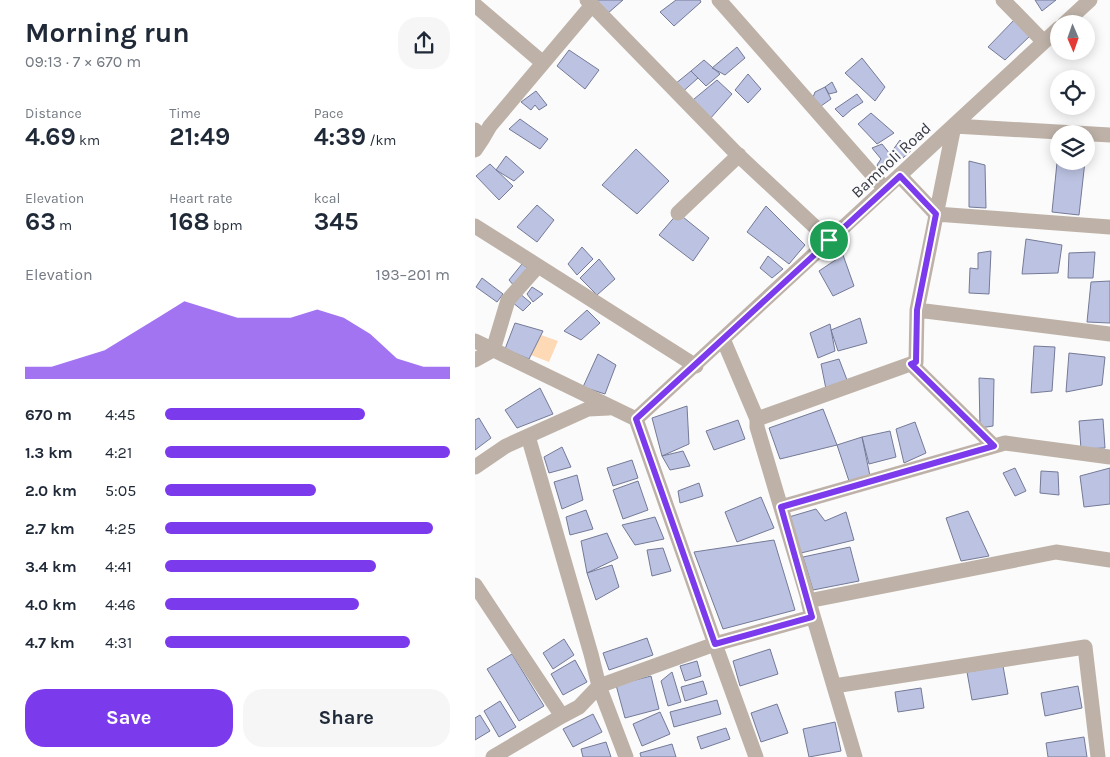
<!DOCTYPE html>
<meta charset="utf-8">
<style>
:root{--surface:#fff;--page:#f6f6f7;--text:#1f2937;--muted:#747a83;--accent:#7c3aed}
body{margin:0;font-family:Karla,sans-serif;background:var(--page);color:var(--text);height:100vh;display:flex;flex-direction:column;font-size:19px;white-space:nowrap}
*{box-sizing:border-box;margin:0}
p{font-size:16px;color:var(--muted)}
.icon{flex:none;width:28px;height:28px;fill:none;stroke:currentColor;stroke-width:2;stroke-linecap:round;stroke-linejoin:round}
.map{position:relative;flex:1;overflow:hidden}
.panel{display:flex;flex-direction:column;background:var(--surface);width:475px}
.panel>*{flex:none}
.needle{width:32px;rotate:178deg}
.controls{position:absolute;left:575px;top:15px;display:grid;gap:10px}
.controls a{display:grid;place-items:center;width:45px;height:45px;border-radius:50%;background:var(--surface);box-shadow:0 2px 12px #0003;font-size:25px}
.pin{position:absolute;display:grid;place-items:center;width:42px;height:42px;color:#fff;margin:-21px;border:2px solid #fff;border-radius:50%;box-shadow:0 1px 5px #0007}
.round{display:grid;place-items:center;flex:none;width:52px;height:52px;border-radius:20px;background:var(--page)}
.head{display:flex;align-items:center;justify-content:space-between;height:85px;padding:0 25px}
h1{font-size:28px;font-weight:700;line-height:38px}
.stats{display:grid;grid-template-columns:repeat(3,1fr);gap:8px;height:85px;padding:5px 25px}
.stats div{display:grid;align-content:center}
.stats b{font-size:25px;font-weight:700}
.stats small{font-size:14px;font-weight:400}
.stats p{font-size:14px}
.chart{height:140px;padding:10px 25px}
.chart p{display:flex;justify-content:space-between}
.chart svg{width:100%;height:90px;margin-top:5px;fill:var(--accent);opacity:.7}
.cta{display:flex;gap:10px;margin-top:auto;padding:10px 25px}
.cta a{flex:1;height:58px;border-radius:20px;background:var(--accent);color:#fff;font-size:20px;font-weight:700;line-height:58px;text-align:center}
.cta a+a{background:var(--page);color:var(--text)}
ul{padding:0 25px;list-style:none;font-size:16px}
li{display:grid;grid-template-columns:80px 60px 1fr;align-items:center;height:38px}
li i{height:12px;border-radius:6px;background:var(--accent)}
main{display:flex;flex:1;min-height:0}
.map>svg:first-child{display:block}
.green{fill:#fdd9b6}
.building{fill:#bcc3e2;stroke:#747a97}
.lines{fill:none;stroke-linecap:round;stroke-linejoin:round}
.minor{stroke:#beb2a8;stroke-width:15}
.route-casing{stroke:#fff;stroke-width:10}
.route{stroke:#7c3aed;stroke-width:6}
.labels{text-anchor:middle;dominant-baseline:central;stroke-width:4.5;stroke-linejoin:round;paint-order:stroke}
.street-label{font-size:16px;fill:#353844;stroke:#fbfbfb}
</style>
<main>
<section class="panel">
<div class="head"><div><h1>Morning run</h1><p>09:13 · 7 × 670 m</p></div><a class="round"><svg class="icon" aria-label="share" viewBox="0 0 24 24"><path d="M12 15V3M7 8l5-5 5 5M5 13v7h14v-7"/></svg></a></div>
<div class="stats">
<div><p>Distance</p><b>4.69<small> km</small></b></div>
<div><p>Time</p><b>21:49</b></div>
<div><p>Pace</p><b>4:39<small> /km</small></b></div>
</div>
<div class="stats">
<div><p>Elevation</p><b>63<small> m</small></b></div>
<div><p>Heart rate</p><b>168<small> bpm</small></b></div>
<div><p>kcal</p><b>345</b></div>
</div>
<div class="chart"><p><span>Elevation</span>193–201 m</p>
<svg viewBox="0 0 160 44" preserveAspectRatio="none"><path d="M0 44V38L10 38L20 34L30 30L40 22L50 14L60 6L70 10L80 14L90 14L100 14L110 10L120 14L130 22L140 34L150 38L160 38V44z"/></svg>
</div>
<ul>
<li><b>670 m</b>4:45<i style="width:70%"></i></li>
<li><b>1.3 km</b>4:21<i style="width:100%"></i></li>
<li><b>2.0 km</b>5:05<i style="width:53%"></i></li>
<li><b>2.7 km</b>4:25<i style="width:94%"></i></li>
<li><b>3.4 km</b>4:41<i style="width:74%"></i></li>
<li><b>4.0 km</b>4:46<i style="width:68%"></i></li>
<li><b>4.7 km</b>4:31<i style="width:86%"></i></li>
</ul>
<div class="cta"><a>Save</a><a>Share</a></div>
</section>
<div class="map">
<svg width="635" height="757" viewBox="0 0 635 757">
<rect width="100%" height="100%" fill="#fbfbfb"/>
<!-- green -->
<path class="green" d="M66 335 83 341 74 362 56 355Z"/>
<!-- building -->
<path class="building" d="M123 0H148L132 14 121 2Z
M201 0H225L226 2 199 26 185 12Z
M560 0H581L567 11Z
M541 18 557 34 530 60 513 47Z
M262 47 270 58 250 75 237 68Z
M94 50 124 70 110 89 82 66Z
M387 58 410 87 400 101 370 73Z
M229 60 245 74 231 86 216 71Z
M216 71 223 78 204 95 200 84Z
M273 74 286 89 273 103 260 90Z
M242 80 257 94 234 120 213 104Z
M357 82 362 92 354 94 350 87Z
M350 87 356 99 346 106 337 100 340 92Z
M61 91 72 105 64 110 60 105 56 110 46 102Z
M382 94 388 102 377 109 368 117 360 109Z
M396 113 419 133 402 144 383 124Z
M45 119 73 139 65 149 34 129Z
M425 140 436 151 409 174 402 165 406 159 397 148 407 144 415 154Z
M584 143V161H610L604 215 577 212Z
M161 149 194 181 162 214 127 185Z
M31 156 49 172 39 181 21 170Z
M494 161 510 165 511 208 494 207Z
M15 164 38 186 24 200 1 176Z
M62 205 79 220 62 242 42 227Z
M291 206 330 245 314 264 272 232Z
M203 213 234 238 218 261 184 235Z
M551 239 587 245 583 273 547 274Z
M107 247 118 259 102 275 93 264Z
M516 251 514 294 494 293 495 268 503 269V253Z
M620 252 618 278H593L594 253Z
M368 255 379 286 358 296 344 271Z
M293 256 308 269 297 278 285 268Z
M124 259 140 279 122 295 105 278Z
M47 264 54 269 40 287 34 280Z
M7 278 28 294 22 302 1 287Z
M635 281V323L612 322 616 282Z
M57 287 68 294 58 302 52 294Z
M44 293 56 303 48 311 37 302Z
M112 310 125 323 106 340 89 331Z
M385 318 392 343 363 351 356 330Z
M40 323 68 331 54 359 30 349Z
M355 324 360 351 343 358 335 333Z
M559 346 580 347 577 391 556 393Z
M594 353 630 357 627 385 591 392Z
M123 354 141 365 130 394 108 387Z
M364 359 372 380 352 394 346 364Z
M504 378 519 379 518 426 505 428Z
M65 388 78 414 42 428 30 410Z
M212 406 214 444 187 456 177 418Z
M348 409 362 445 305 459 294 428Z
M4 418 16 438 0 450V420Z
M628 419 630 448 606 449 604 421Z
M263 420 270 439 239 450 231 431Z
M440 422 451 453 429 463 421 429Z
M415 431 421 457 394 464 387 437Z
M387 437 396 481 376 487 362 445Z
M87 447 96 467 74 473 69 457Z
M208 451 215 466 195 470 187 456Z
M157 460 163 478 138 486 132 468Z
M540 468 551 491 540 496 528 473Z
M635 468V504L609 507 605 476Z
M566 471 583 472 584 495 565 493Z
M102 475 108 500 87 509 79 482Z
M163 481 173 510 148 519 138 490Z
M224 483 228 496 205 503 203 491Z
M286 497 299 528 262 542 250 512Z
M341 509 350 521 371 512 379 540 326 553 314 517Z
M111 510 118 529 95 535 91 517Z
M493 511 514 556 486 561 471 518Z
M180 517 189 539 160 545 147 525Z
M132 533 143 558 112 573 106 541Z
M299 540 320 610 248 629 219 552Z
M375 547 384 581 338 590 328 557Z
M188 548 196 571 177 576 172 550Z
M137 565 144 587 121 600 112 573Z
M172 638 178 655 134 670 128 653Z
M89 639 99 655 78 669 68 653Z
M295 649 303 674 265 686 258 661Z
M37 654 69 706 44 721 12 669Z
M100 660 112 682 88 695 76 674Z
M222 661 226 676 210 681 205 666Z
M528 666 533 694 497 700 492 672Z
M197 672 206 702 193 706 186 681Z
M176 676 184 709 150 718 141 685Z
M228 681 232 694 210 701 206 687Z
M603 686 607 708 570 716 566 693Z
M446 688 449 708 423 712 420 692Z
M242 700 246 714 199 727 195 712Z
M25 701 41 727 24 737 9 711Z
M302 704 313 733 286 742 276 713Z
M185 712 195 734 167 746 158 724Z
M118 714 127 732 98 747 88 729Z
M5 715 15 731 0 740V718Z
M360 722 366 751 334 757 328 729Z
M251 728 255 739 226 749 222 737Z
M609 737 612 757H573L571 743Z
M131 742 136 757H108L106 749Z
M197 744 201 757H166L165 753Z"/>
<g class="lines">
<!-- minor -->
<path class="minor" d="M244 0 410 189
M528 0 569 42
M0 5 68 63
M117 5 261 153 354 240
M589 24 615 0
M0 130 8 138 0 150
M8 138 15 126 117 5 112 0
M425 176 461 214 635 227
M203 213 264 155
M0 226 221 366
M442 310 635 334
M248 339 282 419
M0 341 161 419 240 644 124 686 151 757
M0 360 18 350 33 300 63 266
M436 364 519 446
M161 419 584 28
M53 436 116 654 124 686 104 707 87 716
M0 467 31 446 113 409 134 408
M306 507 530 443 635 457
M0 585 87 716 18 757
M359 686 610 647 623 757
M281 757 240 644 337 617 333 601 581 552 635 560
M380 757 282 427V419L441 362 442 310 479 126 635 135"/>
</g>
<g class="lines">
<!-- route casing -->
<g class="route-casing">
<path id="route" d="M425 176 461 214 442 310 441 362 436 364 519 446 306 507 337 617 240 644 161 419Z"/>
</g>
<!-- route -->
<use href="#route" class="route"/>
</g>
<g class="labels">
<!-- street labels -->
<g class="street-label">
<text transform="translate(416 160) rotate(-43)">Bamnoli Road</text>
</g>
</g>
</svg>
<div class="controls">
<a><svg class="needle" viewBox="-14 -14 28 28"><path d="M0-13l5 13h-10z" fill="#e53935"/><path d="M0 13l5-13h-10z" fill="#747a83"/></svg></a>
<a><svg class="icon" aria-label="locate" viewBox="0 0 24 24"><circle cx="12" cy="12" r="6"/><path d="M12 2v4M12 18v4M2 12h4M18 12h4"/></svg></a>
<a><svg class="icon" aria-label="layers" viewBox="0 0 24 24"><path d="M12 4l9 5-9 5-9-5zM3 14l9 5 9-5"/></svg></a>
</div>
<div class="pin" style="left:354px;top:240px;background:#1e9e55"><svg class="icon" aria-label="arrive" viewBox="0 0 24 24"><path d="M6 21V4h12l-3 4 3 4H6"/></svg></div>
</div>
</main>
